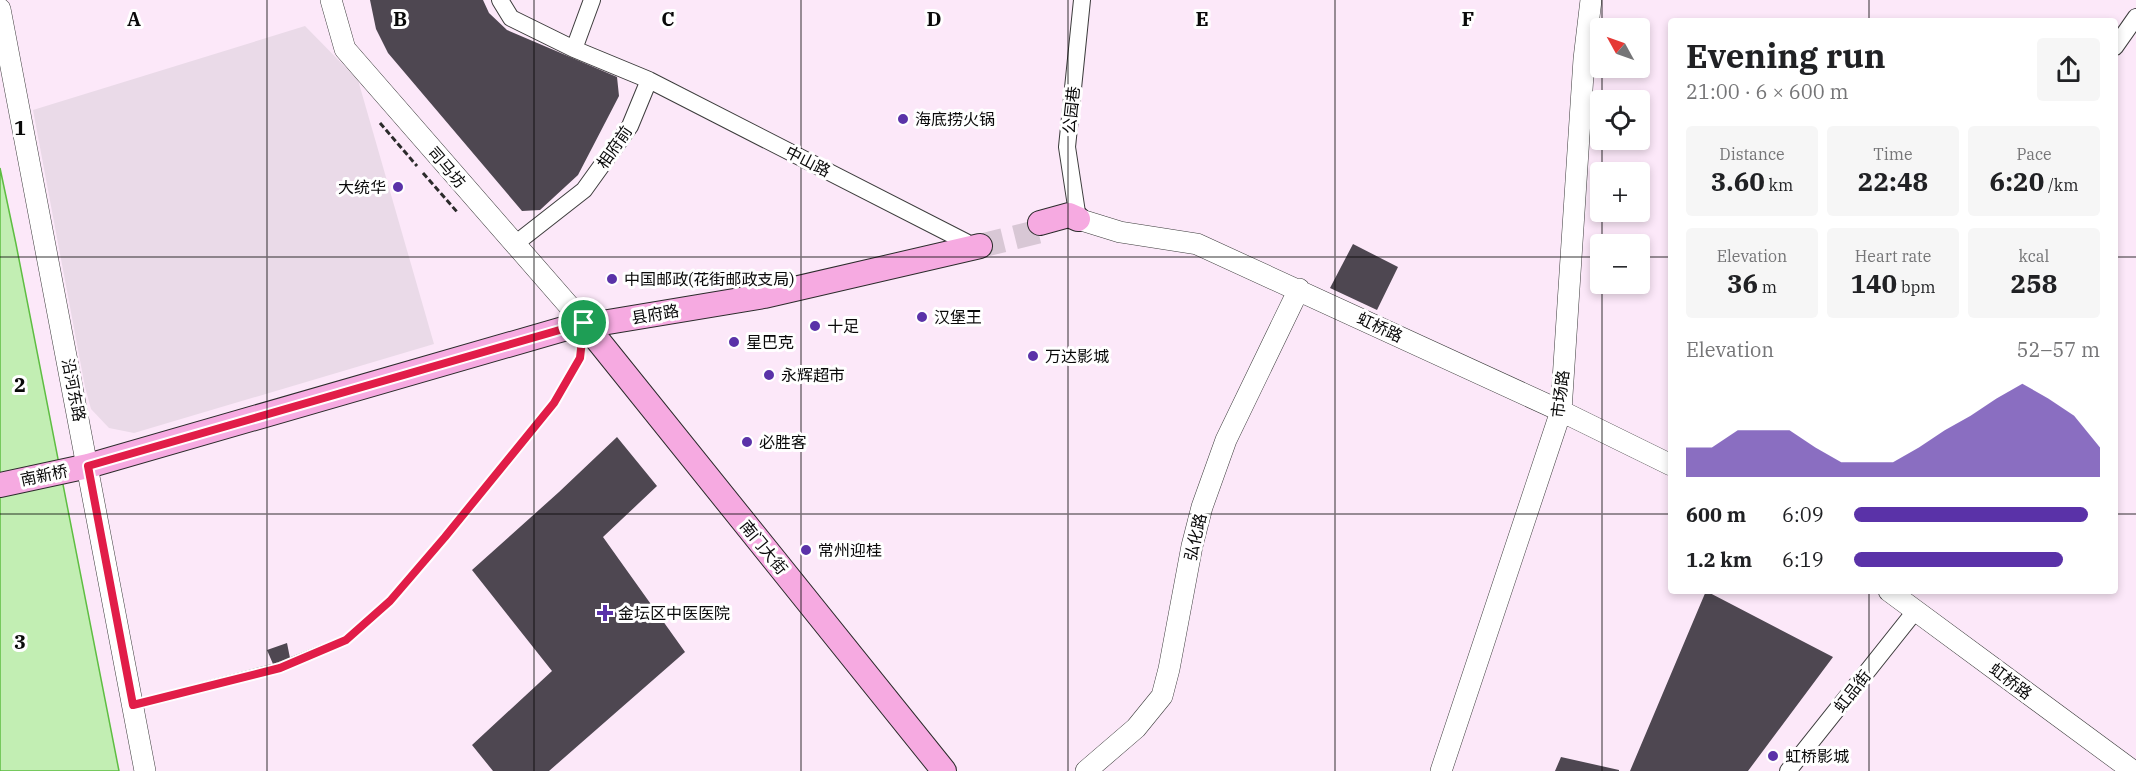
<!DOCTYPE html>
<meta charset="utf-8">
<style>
:root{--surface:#fff;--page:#f6f6f6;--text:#202124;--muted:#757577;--accent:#5a32a8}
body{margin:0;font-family:"IBM Plex Serif","Noto Sans SC",serif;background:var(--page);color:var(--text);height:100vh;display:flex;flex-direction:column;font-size:22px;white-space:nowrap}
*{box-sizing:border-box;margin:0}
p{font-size:20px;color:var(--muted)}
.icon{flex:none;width:33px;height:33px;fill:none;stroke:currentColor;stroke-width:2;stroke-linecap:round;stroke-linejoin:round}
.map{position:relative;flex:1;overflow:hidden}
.details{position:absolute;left:1668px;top:18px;width:450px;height:576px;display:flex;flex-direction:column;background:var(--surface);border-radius:6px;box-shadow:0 3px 9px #0003}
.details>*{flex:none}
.needle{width:39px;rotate:310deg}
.fabs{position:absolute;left:1590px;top:18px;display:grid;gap:12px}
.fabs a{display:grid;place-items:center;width:60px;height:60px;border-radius:6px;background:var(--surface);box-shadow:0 3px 9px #0003;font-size:30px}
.pin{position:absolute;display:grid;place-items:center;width:51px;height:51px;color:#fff;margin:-26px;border:3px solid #fff;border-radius:50%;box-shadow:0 2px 6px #0007}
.round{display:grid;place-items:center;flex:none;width:63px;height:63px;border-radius:6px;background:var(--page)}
.head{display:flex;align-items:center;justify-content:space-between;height:102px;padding:0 18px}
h1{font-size:33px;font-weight:700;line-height:45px}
.figures{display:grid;grid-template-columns:repeat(3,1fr);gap:9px;height:102px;padding:6px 18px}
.figures div{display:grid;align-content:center;border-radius:6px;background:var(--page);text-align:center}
.figures b{font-size:26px;font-weight:700}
.figures small{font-size:16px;font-weight:400}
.figures p{font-size:16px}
.chart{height:168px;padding:12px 18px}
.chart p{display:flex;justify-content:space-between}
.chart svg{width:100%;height:108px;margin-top:6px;fill:var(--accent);opacity:.7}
ul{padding:0 18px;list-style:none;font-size:20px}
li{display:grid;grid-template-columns:96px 72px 1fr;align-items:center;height:45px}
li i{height:15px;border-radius:8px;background:var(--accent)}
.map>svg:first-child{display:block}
.plaza{fill:#eadae8}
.water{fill:#c2eeb3;stroke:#5ebd42;stroke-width:1.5}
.building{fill:#4e4751}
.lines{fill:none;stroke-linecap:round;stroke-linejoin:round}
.secondary-tunnel{stroke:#d8c7d5;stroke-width:24;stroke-dasharray:24 12;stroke-linecap:butt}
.service-casing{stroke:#3c3c3c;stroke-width:10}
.minor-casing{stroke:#3c3c3c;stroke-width:18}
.tertiary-casing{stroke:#3c3c3c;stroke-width:22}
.secondary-casing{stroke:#2b2b2b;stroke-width:26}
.path{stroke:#2b2b2b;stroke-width:3;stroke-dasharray:6 3;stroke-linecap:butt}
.service{stroke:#fff;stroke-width:8}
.minor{stroke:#fff;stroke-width:16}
.tertiary{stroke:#fff;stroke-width:21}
.secondary{stroke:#f6aae1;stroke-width:24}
.route-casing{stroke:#fff;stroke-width:12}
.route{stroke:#e11d48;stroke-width:8}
.grid{fill:none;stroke:#090909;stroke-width:1.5;stroke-opacity:0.55}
.poi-dot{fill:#5a32a8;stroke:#fff;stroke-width:2}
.labels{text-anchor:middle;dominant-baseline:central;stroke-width:6;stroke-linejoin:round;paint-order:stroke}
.street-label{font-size:16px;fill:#090909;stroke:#fff}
.poi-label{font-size:16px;fill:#090909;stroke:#fff;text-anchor:start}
.grid-label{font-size:20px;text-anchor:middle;font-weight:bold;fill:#090909;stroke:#fff;stroke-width:6;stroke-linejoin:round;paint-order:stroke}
</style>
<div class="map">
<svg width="2136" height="771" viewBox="0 0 2136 771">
<rect width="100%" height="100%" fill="#fce8f9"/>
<!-- plaza -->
<path class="plaza" d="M305 26 358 80 434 344 134 433 109 428 91 409 85 387 33 110Z"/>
<!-- water -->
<path class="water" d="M0 168 16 244 119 771H0Z"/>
<!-- building -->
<path class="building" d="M370 0H483L489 13 507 30 617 77 619 96 578 175 540 210 522 211 388 53 376 29Z
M1353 244 1398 267 1377 310 1330 288Z
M617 437 657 486 603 537 685 652 549 771H493L472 745 552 671 472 570 559 492Z
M1706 591 1833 657 1748 771H1630Z
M287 643 290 658 273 664 267 650Z
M1561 757 1619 770V771H1555Z"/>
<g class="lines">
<!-- secondary-tunnel -->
<path class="secondary-tunnel" d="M980 246 1041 231"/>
<!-- service casing -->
<g class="service-casing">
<path id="service" d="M133 705 280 667 346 640 390 601 445 537 554 403 580 358 584 329"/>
</g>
<!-- minor casing -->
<g class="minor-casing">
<path id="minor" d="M500 0 511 18 574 49 649 80 630 126 584 190 515 244
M2115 47 2136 17
M574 49 592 0
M649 80 966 242
M1078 219 1067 147 1082 0
M1788 771 1916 610"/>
</g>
<!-- tertiary casing -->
<g class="tertiary-casing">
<path id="tertiary" d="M331 0 345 49 584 323
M0 9 145 771
M1078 219 1120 232 1197 244 1561 411 1671 465
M1889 591 2133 771
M1086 771 1136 728 1162 696 1169 669 1192 546 1202 507 1226 440 1299 289
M1441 771 1561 411 1584 59 1591 0"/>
</g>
<!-- secondary casing -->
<g class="secondary-casing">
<path id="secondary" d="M1040 223 1069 215 1078 219
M584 323 944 771
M0 485 88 466 584 323 596 324 764 296 980 246"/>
</g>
<!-- path -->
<path class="path" d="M380 123 417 166
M423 173 458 213"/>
<!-- service -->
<use href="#service" class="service"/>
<!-- minor -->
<use href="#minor" class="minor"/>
<!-- tertiary -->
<use href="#tertiary" class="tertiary"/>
<!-- secondary -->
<use href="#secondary" class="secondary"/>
</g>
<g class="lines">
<!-- route casing -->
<g class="route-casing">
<path id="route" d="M584 323 580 358 554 403 445 537 390 601 346 640 280 668 133 705 88 466Z"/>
</g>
<!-- route -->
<use href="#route" class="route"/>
</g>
<!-- grid -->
<path class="grid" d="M267 0V771M534 0V771M801 0V771M1068 0V771M1335 0V771M1602 0V28M1869 0V21M1602 68V100M1602 140V172M1602 212V244M0 257H1600M1640 257H1671M2115 257H2136M1602 284V771M0 514H1671M2115 514H2136M1869 591V771"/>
<!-- markers -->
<g class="poi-dot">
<circle cx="903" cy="119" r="6"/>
<circle cx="398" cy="187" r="6"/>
<circle cx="612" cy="279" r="6"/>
<circle cx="922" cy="317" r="6"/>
<circle cx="815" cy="326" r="6"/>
<circle cx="734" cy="342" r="6"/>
<circle cx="1033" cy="356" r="6"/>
<circle cx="769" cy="375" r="6"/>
<circle cx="747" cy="442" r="6"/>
<circle cx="806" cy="550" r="6"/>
<path d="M602 604h6v6h6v6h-6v6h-6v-6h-6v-6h6z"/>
<circle cx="1773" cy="756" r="6"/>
</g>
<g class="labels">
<!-- street labels -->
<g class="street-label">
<text transform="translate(1071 110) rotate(-84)">公园巷</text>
<text transform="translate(614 147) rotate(-55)">相府前</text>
<text transform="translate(808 161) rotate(27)">中山路</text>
<text transform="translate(447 167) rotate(49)">司马坊</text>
<text transform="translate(655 314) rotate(-10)">县府路</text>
<text transform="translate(1380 327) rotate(25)">虹桥路</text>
<text transform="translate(74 390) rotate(79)">沿河东路</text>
<text transform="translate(1560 394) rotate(-83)">市场路</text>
<text transform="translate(44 475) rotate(-12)">南新桥</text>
<text transform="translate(1195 537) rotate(-77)">弘化路</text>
<text transform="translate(764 547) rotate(51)">南门大街</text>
<text transform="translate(2011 681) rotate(37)">虹桥路</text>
<text transform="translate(1852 691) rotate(-52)">虹品街</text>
</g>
<!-- poi labels -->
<g class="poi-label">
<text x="915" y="119">海底捞火锅</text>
<text x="386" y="187" text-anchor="end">大统华</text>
<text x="624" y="279">中国邮政(花街邮政支局)</text>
<text x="934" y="317">汉堡王</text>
<text x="827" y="326">十足</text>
<text x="746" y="342">星巴克</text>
<text x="1045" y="356">万达影城</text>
<text x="781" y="375">永辉超市</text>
<text x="759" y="442">必胜客</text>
<text x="818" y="550">常州迎桂</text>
<text x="618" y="613">金坛区中医医院</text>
<text x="1785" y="756">虹桥影城</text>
</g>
</g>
<g class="grid-label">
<text x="134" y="26">A</text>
<text x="400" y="26">B</text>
<text x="668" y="26">C</text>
<text x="934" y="26">D</text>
<text x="1202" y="26">E</text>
<text x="1468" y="26">F</text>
<text x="20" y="135">1</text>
<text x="20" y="392">2</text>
<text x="20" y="649">3</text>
</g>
</svg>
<div class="fabs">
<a><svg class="needle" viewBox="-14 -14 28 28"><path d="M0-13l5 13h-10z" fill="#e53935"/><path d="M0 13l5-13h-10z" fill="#757577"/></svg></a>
<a><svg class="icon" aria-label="locate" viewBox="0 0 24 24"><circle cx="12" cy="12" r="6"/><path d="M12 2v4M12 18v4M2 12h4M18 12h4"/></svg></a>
<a>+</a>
<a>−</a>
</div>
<div class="pin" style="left:584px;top:323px;background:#1e9e55"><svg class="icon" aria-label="arrive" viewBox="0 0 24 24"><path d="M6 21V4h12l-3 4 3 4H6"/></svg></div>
<section class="details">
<div class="head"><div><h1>Evening run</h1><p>21:00 · 6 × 600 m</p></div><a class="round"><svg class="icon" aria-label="share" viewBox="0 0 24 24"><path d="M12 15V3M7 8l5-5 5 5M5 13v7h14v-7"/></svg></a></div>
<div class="figures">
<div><p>Distance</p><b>3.60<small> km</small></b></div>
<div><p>Time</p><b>22:48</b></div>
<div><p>Pace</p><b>6:20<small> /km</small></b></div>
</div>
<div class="figures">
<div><p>Elevation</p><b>36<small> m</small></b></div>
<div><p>Heart rate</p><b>140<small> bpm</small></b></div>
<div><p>kcal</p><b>258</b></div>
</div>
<div class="chart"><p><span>Elevation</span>52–57 m</p>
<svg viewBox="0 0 160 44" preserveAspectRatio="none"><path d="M0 44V32L10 32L20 25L30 25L40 25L50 32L60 38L70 38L80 38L90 32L100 25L110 19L120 12L130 6L140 12L150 19L160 32V44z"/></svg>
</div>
<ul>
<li><b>600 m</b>6:09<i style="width:95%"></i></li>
<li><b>1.2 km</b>6:19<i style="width:85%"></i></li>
</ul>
</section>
</div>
